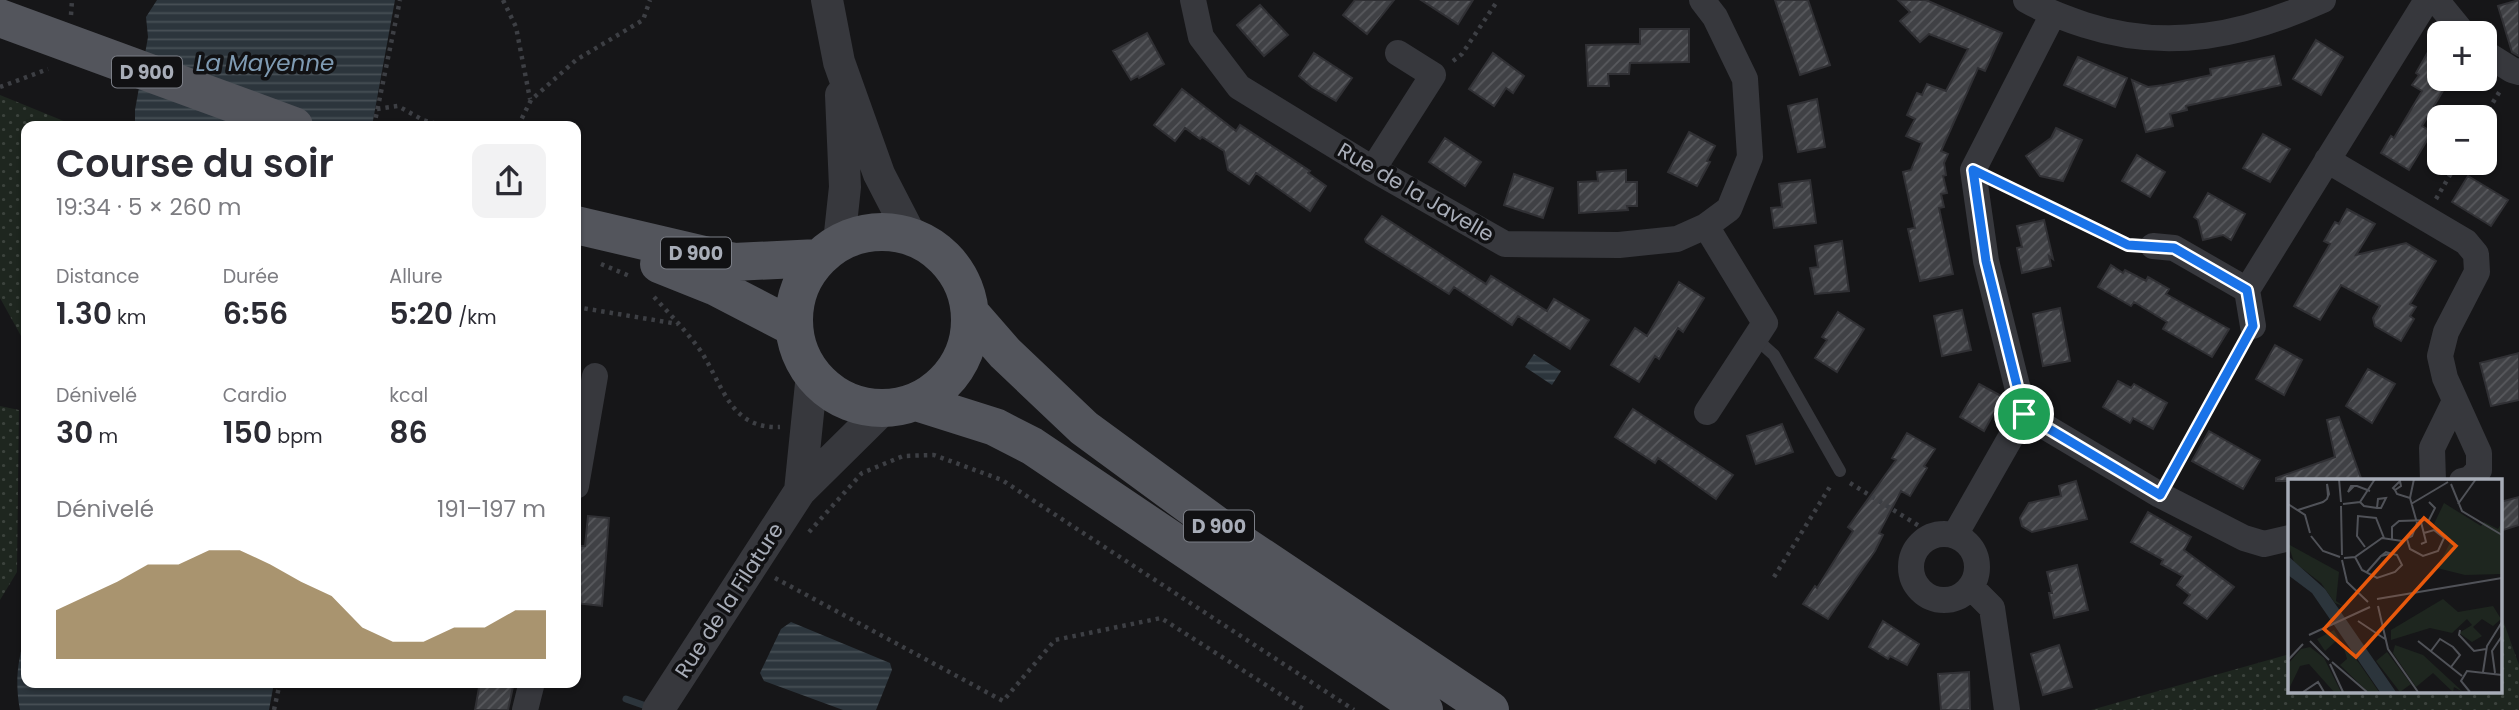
<!DOCTYPE html>
<html lang="fr">
<meta charset="utf-8">
<style>
:root{--surface:#fff;--page:#f2f2f3;--text:#2b2b33;--muted:#7c7c81;--accent:#856733}
body{margin:0;font-family:Poppins,sans-serif;background:var(--page);color:var(--text);height:100vh;display:flex;flex-direction:column;font-size:26px;white-space:nowrap}
*{box-sizing:border-box;margin:0}
p{font-size:23px;color:var(--muted)}
.icon{flex:none;width:38px;height:38px;fill:none;stroke:currentColor;stroke-width:2;stroke-linecap:round;stroke-linejoin:round}
.map{position:relative;flex:1;overflow:hidden}
.sheet{position:absolute;left:21px;top:121px;width:560px;height:567px;display:flex;flex-direction:column;background:var(--surface);border-radius:14px;box-shadow:0 2px 5px #0004}
.sheet>*{flex:none}
.tools{position:absolute;left:2427px;top:21px;display:grid;gap:14px}
.tools a{display:grid;place-items:center;width:70px;height:70px;border-radius:14px;background:var(--surface);box-shadow:0 2px 5px #0004;font-size:35px}
.pin{position:absolute;display:grid;place-items:center;width:60px;height:60px;color:#fff;margin:-30px;border:4px solid #fff;border-radius:50%;box-shadow:0 2px 7px #0007}
.round{display:grid;place-items:center;flex:none;width:74px;height:74px;border-radius:14px;background:var(--page)}
.headline{display:flex;align-items:center;justify-content:space-between;height:119px;padding:0 35px}
h1{font-size:38px;font-weight:600;line-height:52px}
.metrics{display:grid;grid-template-columns:repeat(3,1fr);gap:10px;height:119px;padding:7px 35px}
.metrics div{display:grid;align-content:center}
.metrics b{font-size:30px;font-weight:600}
.metrics small{font-size:19px;font-weight:400}
.metrics p{font-size:19px}
.chart{height:196px;padding:14px 35px}
.chart p{display:flex;justify-content:space-between}
.chart svg{width:100%;height:126px;margin-top:7px;fill:var(--accent);opacity:.7}
.map>svg:first-child{display:block}
.grass{fill:url(#grass-dots)}
.water{fill:url(#water-rules)}
.lines{fill:none;stroke-linecap:round;stroke-linejoin:round}
.stream{stroke:#2c353c;stroke-width:7}
.building{fill:url(#building-hatch);stroke:#303034;stroke-width:2}
.path{stroke:#3d3f44;stroke-width:4.5;stroke-dasharray:3.5 5;stroke-linecap:butt}
.service{stroke:#37383d;stroke-width:12}
.minor{stroke:#37383d;stroke-width:26}
.tertiary{stroke:#37383d;stroke-width:32}
.primary{stroke:#53555c;stroke-width:38}
.route-casing{stroke:#fff;stroke-width:14}
.route{stroke:#1a73e8;stroke-width:9}
.labels{text-anchor:middle;dominant-baseline:central;stroke-width:7;stroke-linejoin:round;paint-order:stroke}
.shield{fill:#111113;stroke:#7b7e86;stroke-width:2}
.shield-label{font-size:19px;font-weight:bold;fill:#a8adb8}
.street-label{font-size:21px;fill:#a8adb8;stroke:#111113}
.water-label{font-size:23px;font-style:italic;fill:#7f9bb3;stroke:#111113}
.inset-road{fill:none;stroke:#505258;stroke-width:2}
.view{fill:#e8590c;fill-opacity:0.15;stroke:#e8590c;stroke-width:3.5}
.inset-edge{fill:none;stroke:#a8adb8;stroke-width:3.5}
</style>
<div class="map">
<svg width="2519" height="710" viewBox="0 0 2519 710">
<defs>
<pattern id="grass-dots" width="8" height="8" patternUnits="userSpaceOnUse" patternTransform="scale(1.75)"><rect width="8" height="8" fill="#1e261f"/><path d="M2 2h.1M6 6h.1" fill="none" stroke="#3c433d" stroke-width="1.8" stroke-linecap="round"/></pattern>
<pattern id="water-rules" width="6" height="5" patternUnits="userSpaceOnUse" patternTransform="scale(1.75)"><rect width="6" height="5" fill="#2c353c"/><path d="M0 2.5h6" fill="none" stroke="#485056"/></pattern>
<pattern id="building-hatch" width="6" height="6" patternUnits="userSpaceOnUse" patternTransform="scale(1.75)"><rect width="6" height="6" fill="#404145"/><path d="M-1 1l2-2M0 6l6-6M5 7l2-2" fill="none" stroke="#595a5e"/></pattern>
</defs>
<rect width="100%" height="100%" fill="#161618"/>
<!-- grass -->
<path class="grass" d="M0 95 76 126H26V345L0 298Z
M0 406 19 410 17 572 0 600Z
M2500 612 2519 665V710H2091L2290 654V691H2500Z"/>
<!-- water -->
<path class="water" d="M157 0H395L372 126H135V110L148 37 146 17Z
M1534 354 1561 371 1552 385 1525 367Z
M791 622 890 663 892 670 876 710H843L764 681 760 673 781 629Z
M26 635V682L274 683 269 710H20C15 685 17 659 26 635Z"/>
<g class="lines">
<!-- stream -->
<path class="stream" d="M626 699 643 705"/>
</g>
<!-- building -->
<path class="building" d="M1355 0H1394L1367 34 1343 15Z
M1421 0H1473L1458 24Z
M1775 0H1808L1830 65 1800 75Z
M1898 0H1926L2002 33 1985 71 1978 68 1941 151 1948 154 1944 163 1946 175 1943 176 1947 193 1941 194 1944 207 1939 208 1953 274 1920 281 1908 229 1915 228 1903 172 1911 170 1922 143 1906 136 1915 119 1907 115 1917 93 1922 95 1927 84 1946 91 1968 49 1929 34 1920 42 1900 21 1910 12Z
M2519 0V56L2512 52 2498 6Z
M1260 5 1288 35 1264 56 1237 25Z
M1640 29H1689V62L1630 63 1629 74H1608L1609 86H1588L1586 45 1640 44Z
M2440 31V79H2450L2422 126 2432 132 2409 170 2381 153 2391 136 2394 138 2422 91 2412 85 2419 75 2416 73Z
M1147 33 1164 64 1139 78 1138 76 1131 80 1113 51Z
M2316 40 2343 57 2321 95 2293 79Z
M1314 53 1352 78 1336 101 1312 87 1299 76Z
M1493 53 1524 76 1513 93 1506 88 1494 106 1469 89Z
M2274 56 2281 85 2186 106 2187 110 2170 114 2173 126 2146 132 2132 80 2148 87 2164 85 2211 75 2210 69Z
M2078 57 2127 78 2115 107 2064 85Z
M1182 89 1236 131 1240 125 1310 171 1308 173 1326 186 1310 211 1256 173 1249 184 1228 170 1224 151 1202 137 1200 139 1185 128 1175 141 1154 125Z
M1817 99 1825 147 1798 152 1788 106Z
M2056 128 2082 140 2063 181 2040 176 2026 156 2051 138Z
M1689 132 1715 146 1707 161 1710 162 1697 186 1668 172Z
M2263 134 2290 149 2270 182 2243 168Z
M1445 138 1481 162 1465 186 1429 162Z
M2137 155 2165 172 2150 197 2122 181Z
M1626 170V182H1637V206H1627L1628 210 1579 213 1578 182 1598 181 1597 172Z
M1514 174 1553 188 1543 218 1504 205Z
M2468 176 2508 200 2491 226 2452 202Z
M1810 180 1816 223 1774 228 1771 208 1782 207 1779 184Z
M2208 193 2245 214 2231 240 2223 235 2203 240 2198 220 2194 217Z
M2347 209 2375 224 2356 255 2406 243 2436 261 2410 304 2416 307 2410 316 2414 319 2401 341 2375 326 2373 318 2380 306 2341 285 2320 320 2294 306 2330 244 2324 241 2335 222 2339 224Z
M1382 216 1486 284 1491 276 1547 311 1554 299 1589 320 1570 349 1518 316 1512 325 1454 287 1449 294 1366 242 1365 239Z
M2044 220 2053 259 2049 256 2051 266 2022 273 2017 248 2022 247 2017 226Z
M1842 241 1849 291 1815 294 1810 268 1818 267 1815 246Z
M2111 265 2123 273 2125 270 2146 281 2148 277 2169 289 2166 294 2229 329 2212 357 2163 329 2167 322 2134 302 2131 306 2098 287Z
M1679 282 1704 298 1683 332 1678 328 1659 359 1655 356 1639 382 1611 365 1635 328 1647 336Z
M2060 308 2070 361 2043 366 2033 314Z
M1962 310 1971 350 1942 356 1934 316Z
M1838 312 1864 329 1837 372 1815 358 1827 340 1822 337Z
M2275 345 2302 360 2284 395 2256 379Z
M2519 353V400L2491 406 2480 363Z
M2368 369 2395 384 2372 423 2346 406Z
M2118 381 2131 388 2134 384 2167 403 2153 429 2133 418 2130 423 2103 407Z
M1979 384 2003 397 1984 431 1960 417Z
M1633 409 1733 475 1716 499 1658 458 1655 463 1615 437Z
M2339 417 2362 481H2276V478L2335 457 2327 420Z
M1782 424 1793 452 1756 464 1747 436Z
M2209 431 2260 460 2243 489 2192 461Z
M1907 433 1935 449 1924 466 1927 468 1910 496 1901 491 1879 533 1883 535 1875 551 1828 619 1803 604 1815 586 1817 588 1853 531 1848 527 1896 460 1892 458Z
M2076 481 2087 519 2032 532 2022 526 2020 518 2029 503 2061 496 2059 486Z
M2519 497V525L2500 531V502Z
M2148 512 2191 537 2184 550 2234 587 2207 619 2184 603 2190 595 2177 585 2183 576 2161 564 2163 560 2131 542Z
M588 516 609 518 602 606 576 603 579 546H585Z
M2077 565 2088 610 2054 618 2049 593H2052L2047 572Z
M1883 621 1919 644 1907 665 1890 656 1888 659 1869 647Z
M2059 645 2072 687 2043 695 2031 654Z
M1969 672 1970 710H1941L1938 674Z
M480 682H514L508 710H475Z"/>
<g class="lines">
<!-- path -->
<path class="path" d="M503 0 516 27 530 99
M71 15 72 0
M1453 61 1462 54 1498 0
M0 87 48 69
M377 109 398 106 423 120 443 126
M2484 117 2500 91
M374 126 400 0
M518 126 531 100 576 60 643 20 650 0
M1999 183 2130 245
M2436 199 2457 163
M601 264 632 277
M654 297C670 314 686 331 700 350 723 384 729 429 780 427
M576 307 678 324
M2171 475 2243 345
M1850 483 1932 534
M809 532 862 473 903 456 934 455 1002 480 1354 710
M1774 577 1831 485
M775 578 1003 701 1055 640 1161 618 1305 710
M274 710 280 682"/>
<!-- service -->
<path class="service" d="M1755 338 1774 355 1840 471"/>
<!-- minor -->
<path class="minor" d="M1193 0 1201 37 1239 87 1373 169 1505 244 1619 245 1677 239 1706 226 1729 209 1750 157 1745 79 1715 17 1702 0
M2026 0C2045 11 2064 18 2085 25 2169 52 2245 35 2323 0
M2436 0 2463 33
M2053 14 1973 170 1986 261 2024 414 2160 495 2244 538 2264 544 2290 538
M2485 53 2512 70 2519 72
M2327 160 2466 242 2476 254 2477 272 2446 332 2440 356 2445 378 2479 453V470L2470 479 2462 481
M1373 169 1433 75 1398 53
M1706 226 1765 323 1707 412
M2153 246 2174 248 2247 290 2427 0
M2247 290 2253 326
M2433 481 2432 448 2455 401
M576 486 595 376
M1911 567a33 33 0 1 1 66 0a33 33 0 1 1-66 0Z
M1955 535 2024 414
M1971 587 1992 608 2007 710
M525 710 532 682"/>
<!-- tertiary -->
<path class="tertiary" d="M827 0 839 62 879 174 911 236
M839 242 845 187 841 95
M800 491 812 374
M658 710 800 491 883 409"/>
<!-- primary -->
<path class="primary" d="M0 18 294 126
M576 225 734 262 818 258
M794 320a88 88 0 1 1 176 0a88 88 0 1 1-176 0Z
M659 264 714 286 793 327
M971 314 1005 353 1084 428 1245 546 1490 710
M916 402 995 427 1032 446 1424 710"/>
</g>
<g class="lines">
<!-- route casing -->
<g class="route-casing">
<path id="route" d="M1973 170 2128 245 2174 248 2247 290 2253 326 2160 495 2024 414 1986 261Z"/>
</g>
<!-- route -->
<use href="#route" class="route"/>
</g>
<g class="labels">
<!-- shield labels -->
<g class="shield">
<rect x="112" y="56.5" width="70" height="31" rx="5"/>
<rect x="661" y="237.5" width="70" height="31" rx="5"/>
<rect x="1184" y="510.5" width="70" height="31" rx="5"/>
</g>
<g class="shield-label">
<text x="147" y="72">D 900</text>
<text x="696" y="253">D 900</text>
<text x="1219" y="526">D 900</text>
</g>
<!-- street labels -->
<g class="street-label">
<text transform="translate(1416 192) rotate(30)">Rue de la Javelle</text>
<text transform="translate(729 600) rotate(-57)">Rue de la Filature</text>
</g>
<!-- water labels -->
<g class="water-label">
<text x="265" y="63">La Mayenne</text>
</g>
</g>
<!-- overview -->
<g transform="translate(2288 479)">
<rect width="214" height="214" fill="#161618"/>
<path d="M156 24 193 47 196 43 210 50 213 45V95L177 96 149 89 162 64 170 67 146 45ZM0 65 51 93 48 122 57 128 47 124 33 104 6 83ZM155 120 170 133 205 127 213 140 205 147 194 140 185 148 194 157 184 163 171 154 184 146 179 140 164 154 142 149 103 161V151ZM46 151 53 163 48 162 37 172 29 160ZM55 166 71 184 91 213H80L52 186 59 180ZM107 166 135 176 175 213 166 208 165 213 145 194 128 208 105 174ZM22 168 36 179 53 213H46L21 185 12 187 0 212V185L13 170ZM99 173 123 205 112 213 88 182Z" fill="#1e261f"/>
<path d="M0 77 37 110 108 213H92L24 114 0 96Z" fill="#2c353c"/>
<path class="inset-road" d="M51 0 53 23M163 5 174 32 214 56M66 7 60 13 63 7H69L82 12M107 11 113 7 112 2 105 9 107 11 109 15 122 19M72 23 76 27 89 29H93L98 19 90 20 89 29M0 25 17 36 22 54M55 25 72 23 87 0M123 25 160 3M170 25 188 0M53 27 54 76M10 31 35 23 39 20 40 17 41 15 39 5 40 17M133 43 138 63 133 65M23 57 35 72 52 78M104 60V48L111 42 141 41 147 29 141 23M119 60 122 70 135 77 150 72 156 59 146 51 136 54M77 68 69 57 70 37 88 39 96 59M67 78 74 91 89 99 107 93 114 86 109 76 98 73 93 77 101 75M56 79 67 78 94 59 114 62 124 57 129 44 122 19 126 0M54 81 59 103 80 123M78 94 93 77M89 120 214 99M90 127 100 170 130 213M70 142 97 160M172 151 171 156 186 172 198 170M21 156 82 128M22 162 41 181M130 162 174 197M143 172 152 160 165 168 172 176 163 188M0 181 15 165M44 183 79 213M42 185 55 213M195 193 199 167 214 143M207 194 204 172 214 157M15 213 30 203 36 213M182 213 173 202 179 192 214 196"/>
<path class="view" d="M136 39 168 67 68 178 36 150Z"/>
<rect width="214" height="214" class="inset-edge"/>
</g>
</svg>
<div class="tools">
<a>+</a>
<a>−</a>
</div>
<div class="pin" style="left:2024px;top:414px;background:#1e9e55"><svg class="icon" aria-label="arrive" viewBox="0 0 24 24"><path d="M6 21V4h12l-3 4 3 4H6"/></svg></div>
<section class="sheet">
<div class="headline"><div><h1>Course du soir</h1><p>19:34 · 5 × 260 m</p></div><a class="round"><svg class="icon" aria-label="share" viewBox="0 0 24 24"><path d="M12 15V3M7 8l5-5 5 5M5 13v7h14v-7"/></svg></a></div>
<div class="metrics">
<div><p>Distance</p><b>1.30<small> km</small></b></div>
<div><p>Durée</p><b>6:56</b></div>
<div><p>Allure</p><b>5:20<small> /km</small></b></div>
</div>
<div class="metrics">
<div><p>Dénivelé</p><b>30<small> m</small></b></div>
<div><p>Cardio</p><b>150<small> bpm</small></b></div>
<div><p>kcal</p><b>86</b></div>
</div>
<div class="chart"><p><span>Dénivelé</span>191–197 m</p>
<svg viewBox="0 0 160 44" preserveAspectRatio="none"><path d="M0 44V27L10 22L20 17L30 11L40 11L50 6L60 6L70 11L80 17L90 22L100 33L110 38L120 38L130 33L140 33L150 27L160 27V44z"/></svg>
</div>
</section>
</div>
